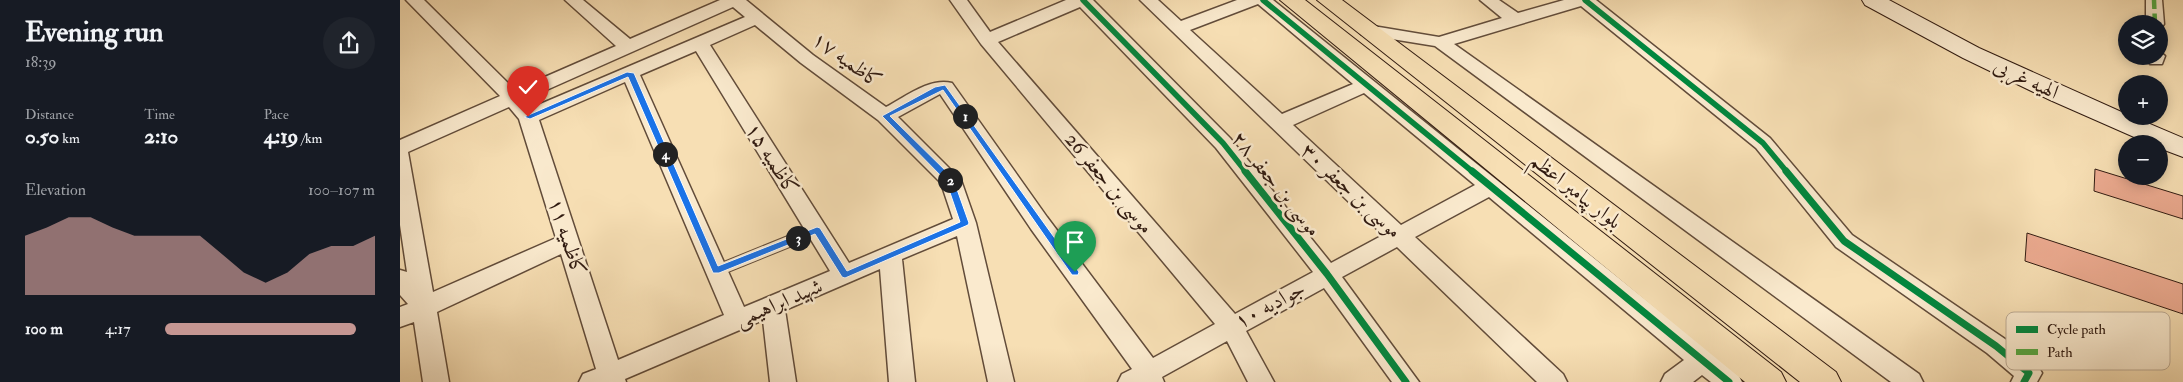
<!DOCTYPE html>
<meta charset="utf-8">
<style>
:root{--surface:#171b24;--page:#20242c;--text:#f1f3f6;--muted:#9ea1a6;--accent:#c59692}
body{margin:0;font-family:"IM FELL Double Pica",Amiri,serif;background:var(--page);color:var(--text);height:100vh;display:flex;flex-direction:column;font-size:19px;white-space:nowrap}
*{box-sizing:border-box;margin:0}
p{font-size:16px;color:var(--muted)}
.icon{flex:none;width:28px;height:28px;fill:none;stroke:currentColor;stroke-width:2;stroke-linecap:round;stroke-linejoin:round}
.map{position:relative;flex:1;overflow:hidden}
.details{display:flex;flex-direction:column;background:var(--surface);width:400px}
.details>*{flex:none}
.fabs{position:absolute;left:1718px;top:15px;display:grid;gap:10px}
.fabs a{display:grid;place-items:center;width:50px;height:50px;border-radius:50%;background:var(--surface);box-shadow:0 2px 12px #0003;font-size:25px}
.pin{position:absolute;display:grid;place-items:center;width:42px;height:42px;color:#fff;margin:-51px -21px;border-radius:50% 50% 50% 0;rotate:-45deg;box-shadow:0 0 5px #0007}
.pin .icon{rotate:45deg}
.km{position:absolute;width:25px;height:25px;margin:-12px;border-radius:50%;background:#222;color:#fff;font-size:14px;line-height:25px;text-align:center}
.round{display:grid;place-items:center;flex:none;width:52px;height:52px;border-radius:26px;background:var(--page)}
.headline{display:flex;align-items:center;justify-content:space-between;height:85px;padding:0 25px}
h1{font-size:28px;font-weight:700;line-height:38px}
.figures{display:grid;grid-template-columns:repeat(3,1fr);gap:8px;height:85px;padding:5px 25px}
.figures div{display:grid;align-content:center}
.figures b{font-size:21px;font-weight:700}
.figures small{font-size:14px;font-weight:400}
.figures p{font-size:14px}
.chart{height:140px;padding:10px 25px}
.chart p{display:flex;justify-content:space-between}
.chart svg{width:100%;height:90px;margin-top:5px;fill:var(--accent);opacity:.7}
ul{padding:0 25px;list-style:none;font-size:16px}
li{display:grid;grid-template-columns:80px 60px 1fr;align-items:center;height:38px}
li i{height:12px;border-radius:6px;background:var(--accent)}
main{display:flex;flex:1;min-height:0}
.map>svg:first-child{display:block}
.building{fill:#edab91;stroke:#311b11}
.lines{fill:none;stroke-linecap:round;stroke-linejoin:round}
.lane-casing{stroke:#624c3a;stroke-width:13}
.street-casing{stroke:#624c3a;stroke-width:3}
.secondary-casing{stroke:#311b11;stroke-width:2}
.primary-casing{stroke:#311b11;stroke-width:2}
.lane{stroke:#faeace;stroke-width:11}
.street{fill:#faeace;fill-rule:evenodd}
.secondary{fill:#faeace;fill-rule:evenodd}
.primary{fill:#f7dfb4;fill-rule:evenodd}
.quiet{stroke:#54a942;stroke-width:4.5;stroke-dasharray:9 4.5;stroke-linecap:butt}
.cycleway-far1-casing{stroke:#faeace;stroke-width:8}
.cycleway-casing{stroke:#faeace;stroke-width:10}
.cycleway-far1{stroke:#00873e;stroke-width:5.5}
.cycleway{stroke:#00873e;stroke-width:7}
.route{fill:#1a73e8;stroke:#fff}
.labels{text-anchor:middle;dominant-baseline:central;stroke-width:5;stroke-linejoin:round;paint-order:stroke}
.street-label{font-size:21px;fill:#311b11;stroke:#faeace}
.key{fill:#faeace;stroke:#beac95;stroke-width:1}
.key-label{font-size:14px;fill:#311b11}
</style>
<main>
<section class="details">
<div class="headline"><div><h1>Evening run</h1><p>18:39</p></div><a class="round"><svg class="icon" aria-label="share" viewBox="0 0 24 24"><path d="M12 15V3M7 8l5-5 5 5M5 13v7h14v-7"/></svg></a></div>
<div class="figures">
<div><p>Distance</p><b>0.50<small> km</small></b></div>
<div><p>Time</p><b>2:10</b></div>
<div><p>Pace</p><b>4:19<small> /km</small></b></div>
</div>
<div class="chart"><p><span>Elevation</span>100–107 m</p>
<svg viewBox="0 0 160 44" preserveAspectRatio="none"><path d="M0 44V15L10 11L20 6L30 6L40 11L50 15L60 15L70 15L80 15L90 24L100 33L110 38L120 33L130 24L140 20L150 20L160 15V44z"/></svg>
</div>
<ul>
<li><b>100 m</b>4:17<i style="width:91%"></i></li>
</ul>
</section>
<div class="map">
<svg width="1783" height="382" viewBox="0 0 1783 382">
<rect width="100%" height="100%" fill="#f7dfb4"/>
<filter id="stains"><feTurbulence type="fractalNoise" baseFrequency=".004" numOctaves="4"/><feColorMatrix values="0 0 0 0 .2 0 0 0 0 .09 0 0 0 0 .02 0 0 0 .5 -.17"/></filter>
<radialGradient id="worn" r=".72"><stop offset=".6" stop-color="#630" stop-opacity="0"/><stop offset="1" stop-color="#630" stop-opacity=".3"/></radialGradient>
<!-- building -->
<path class="building" d="M1695 169 1783 196V219L1694 191Z
M1627 233 1783 284V314L1625 261Z"/>
<g class="lines">
<!-- lane casing -->
<g class="lane-casing">
<path id="lane" d="M316 271 417 230"/>
</g>
<!-- street casing -->
<g class="street-casing">
<path id="street" d="M6 0H24L115 90 216 46 165 0H183L230 39 320 0H346L413 55 486 107C505 97 530 77 552 83L647 217 753 358 815 324 581 44 550 0H567L590 32 666 0H693L830 138 931 263 983 235 740 0H758L781 21 837 0H873L1312 353 1338 374 1342 382H1311L1302 375 1293 382H1261L1265 374 1284 360 1089 197 1015 237 1163 374 1167 382H1137L997 247 942 277 1019 382H992L924 288 846 331 874 382H848L827 341 762 377 764 382H718L722 374 732 369 631 229 540 94 498 117 561 180 576 223 614 382H588L557 236 502 259 515 382H489L480 269 385 310 396 382H370L363 320 225 379 226 382H179L183 374 196 369 161 254 37 312 49 382H23L14 322 0 327V307L8 304 0 295V270L7 272 0 225V140L100 96ZM858 4 953 84 882 114 790 30ZM333 7 345 17 131 108 124 100ZM680 7 816 148 913 272 835 314 598 42ZM355 25 401 63 478 120 541 183 553 219 449 263 310 45ZM296 51 430 271 344 307 240 75ZM225 82 324 315 218 360 139 120ZM964 93 1075 185 1001 225 893 125ZM109 107 119 119 156 238 33 292 8 152Z
M1080 0H1099L1118 13 1164 0H1196L1370 138 1452 235 1605 339 1638 366 1642 373 1637 382H1611L1614 376 1587 353 1436 247 1356 148 1181 6 1054 44 1519 374 1523 382H1491L1035 46 967 35 961 34 958 30 961 26 967 25 1039 37 1102 18Z
M1746 0H1762L1764 24 1761 28H1759V24H1746Z
M1759 51 1765 56 1762 64H1750L1747 56H1759Z"/>
</g>
<!-- secondary casing -->
<g class="secondary-casing">
<path id="secondary" d="M1462 0H1489L1579 48 1726 114V116H1731L1783 138V157L1759 148V144H1750L1650 100 1563 58 1465 5Z"/>
</g>
<!-- primary casing -->
<g class="primary-casing">
<path id="primary" d="M880 0H905L1381 372 1386 382H1345Z
M917 0H942L1436 372 1441 382H1400Z"/>
</g>
<!-- lane -->
<use href="#lane" class="lane"/>
<!-- street -->
<use href="#street" class="street"/>
<!-- secondary -->
<use href="#secondary" class="secondary"/>
<!-- primary -->
<use href="#primary" class="primary"/>
<!-- quiet -->
<path class="quiet" d="M1754 0 1755 24
M1756 56V60"/>
<!-- cycleway-far1 casing -->
<g class="cycleway-far1-casing">
<path id="cycleway-far1" d="M683 0 823 143 846 172
M863 0 1073 172
M1185 0 1363 143 1387 172"/>
</g>
<!-- cycleway casing -->
<g class="cycleway-casing">
<path id="cycleway" d="M845 171 927 274 1006 382
M1072 171 1329 382
M1386 171 1444 241 1596 346 1629 373 1624 382"/>
</g>
<!-- cycleway-far1 -->
<use href="#cycleway-far1" class="cycleway-far1"/>
<!-- cycleway -->
<use href="#cycleway" class="cycleway"/>
</g>
<!-- route -->
<path class="route" d="M227 72 234 73 318 266 417 227 420 228 447 271 560 222 546 181 482 116 535 87 545 85 679 272 678 275H672L543 90 490 116 553 178 569 223 568 225 445 278 442 277 415 234 319 273H313L228 77 130 119 124 117Z"/>
<g class="labels">
<!-- street labels -->
<g class="street-label">
<text transform="translate(447 60) rotate(36)">کاظمیه ۱۷</text>
<text transform="translate(1626 79) rotate(25)">الهیه غربی</text>
<text transform="translate(372 159) rotate(58)">کاظمیه ۱۵</text>
<text transform="translate(709 183) rotate(50)">موسی بن جعفر 26</text>
<text transform="translate(876 184) rotate(51)">موسی بن جعفر ۲۸</text>
<text transform="translate(951 191) rotate(43)">موسی بن جعفر ۳۰</text>
<text transform="translate(1176 191) rotate(38)">بلوار پیامبر اعظم</text>
<text transform="translate(167 237) rotate(72)">کاظمیه ۱۱</text>
<text transform="translate(379 303) rotate(-23)">شهید ابراهیمی</text>
<text transform="translate(870 305) rotate(-28)">جوادیه ۱۰</text>
</g>
</g>
<!-- legend -->
<rect x="1606" y="312" width="164" height="58" rx="8" class="key"/>
<rect x="1616" y="326" width="22" height="7" fill="#00873e"/>
<rect x="1616" y="349" width="22" height="6" fill="#54a942"/>
<g class="key-label">
<text x="1647" y="334">Cycle path</text>
<text x="1647" y="357">Path</text>
</g>
<rect width="100%" height="100%" filter="url(#stains)"/>
<rect width="100%" height="100%" fill="url(#worn)"/>
</svg>
<div class="fabs">
<a><svg class="icon" aria-label="layers" viewBox="0 0 24 24"><path d="M12 4l9 5-9 5-9-5zM3 14l9 5 9-5"/></svg></a>
<a>+</a>
<a>−</a>
</div>
<div class="pin" style="left:675px;top:272px;background:#1e9e55"><svg class="icon" aria-label="arrive" viewBox="0 0 24 24"><path d="M6 21V4h12l-3 4 3 4H6"/></svg></div>
<div class="pin" style="left:128px;top:117px;background:#d93025"><svg class="icon" aria-label="check" viewBox="0 0 24 24"><path d="M5 12l5 5 9-10"/></svg></div>
<b class="km" style="left:565px;top:116px">1</b>
<b class="km" style="left:550px;top:180px">2</b>
<b class="km" style="left:398px;top:238px">3</b>
<b class="km" style="left:265px;top:154px">4</b>
</div>
</main>
